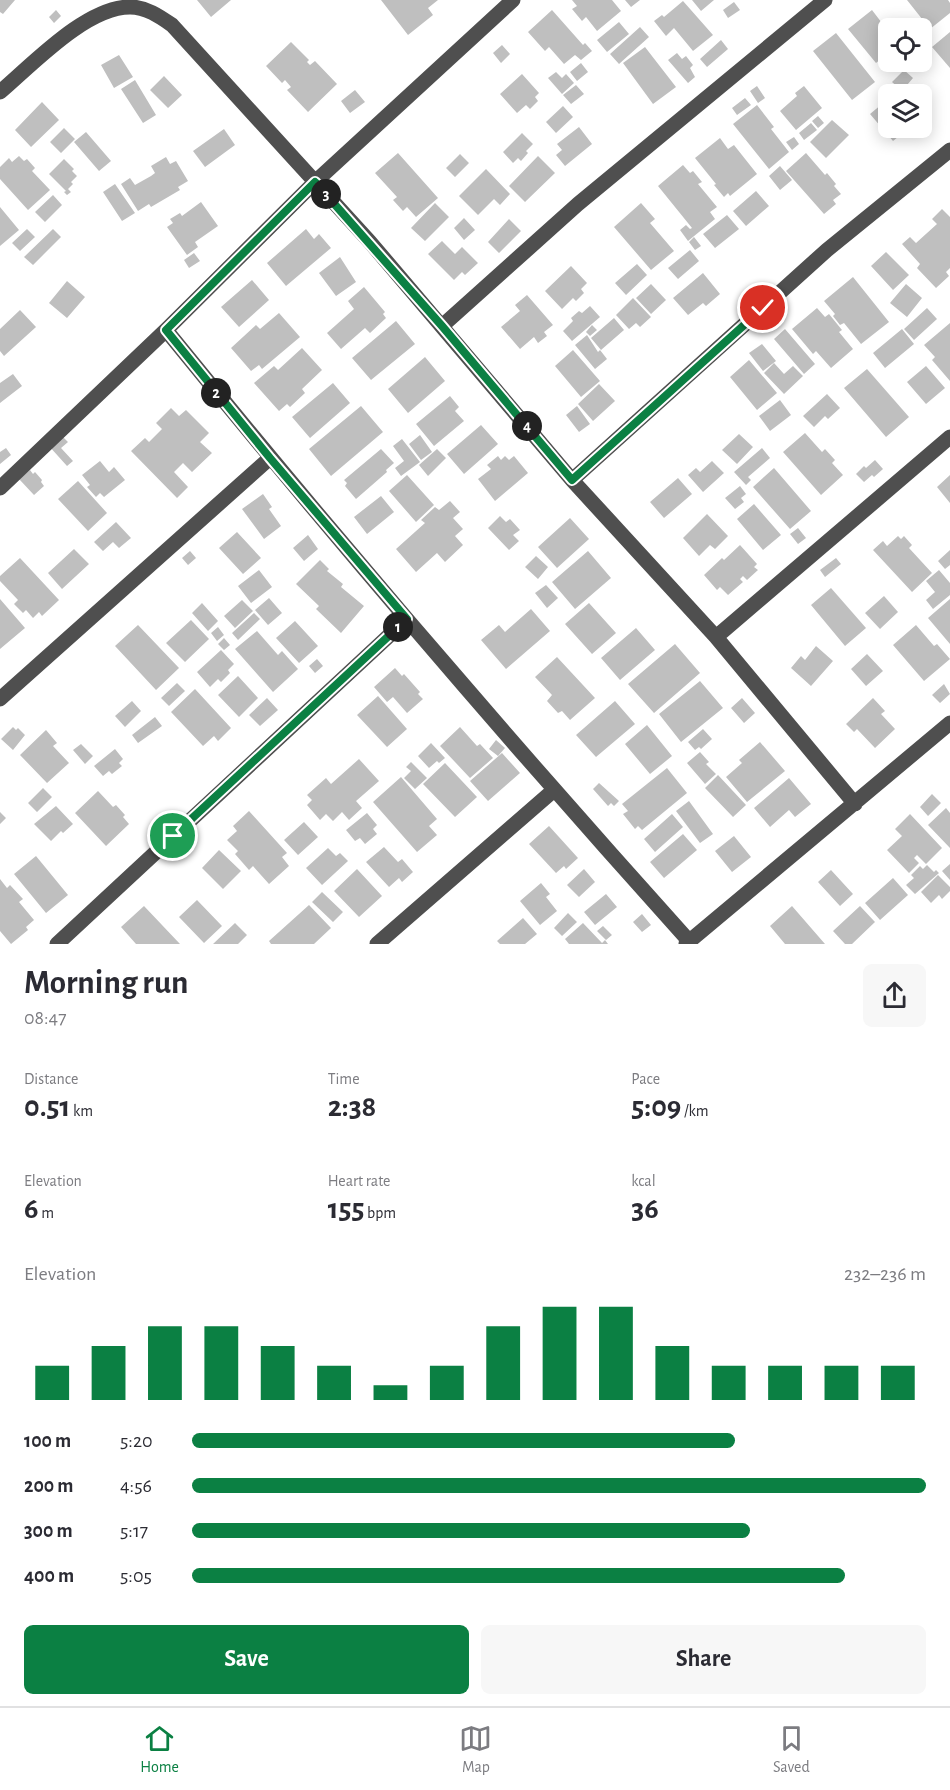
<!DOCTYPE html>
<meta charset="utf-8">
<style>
:root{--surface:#fff;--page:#f7f7f7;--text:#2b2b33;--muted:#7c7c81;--line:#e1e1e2;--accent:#0b8043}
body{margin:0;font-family:"Alegreya Sans",sans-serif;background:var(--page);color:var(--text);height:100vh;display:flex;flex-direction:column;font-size:22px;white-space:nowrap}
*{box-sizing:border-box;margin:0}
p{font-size:20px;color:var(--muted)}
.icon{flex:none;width:33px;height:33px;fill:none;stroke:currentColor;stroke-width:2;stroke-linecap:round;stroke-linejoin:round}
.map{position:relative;height:944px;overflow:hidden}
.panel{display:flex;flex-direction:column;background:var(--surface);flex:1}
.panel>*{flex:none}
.controls{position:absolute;left:878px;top:18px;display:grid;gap:12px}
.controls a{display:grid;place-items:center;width:54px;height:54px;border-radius:9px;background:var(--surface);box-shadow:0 3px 15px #0003;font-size:30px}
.pin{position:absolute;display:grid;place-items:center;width:51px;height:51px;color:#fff;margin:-26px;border:3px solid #fff;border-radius:50%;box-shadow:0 2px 6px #0007}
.km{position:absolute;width:30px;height:30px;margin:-15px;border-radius:50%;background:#222;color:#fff;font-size:16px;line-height:30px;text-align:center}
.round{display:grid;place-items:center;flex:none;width:63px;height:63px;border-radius:9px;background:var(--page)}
.overview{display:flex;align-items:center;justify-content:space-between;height:102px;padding:0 24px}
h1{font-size:33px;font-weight:600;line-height:45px}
.metrics{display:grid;grid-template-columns:repeat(3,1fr);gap:9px;height:102px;padding:6px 24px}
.metrics div{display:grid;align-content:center}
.metrics b{font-size:30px;font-weight:600}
.metrics small{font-size:16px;font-weight:400}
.metrics p{font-size:16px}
.chart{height:168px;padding:12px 24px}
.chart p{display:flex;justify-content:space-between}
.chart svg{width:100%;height:108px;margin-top:6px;stroke:var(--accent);stroke-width:6}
.action{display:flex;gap:12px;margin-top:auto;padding:12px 24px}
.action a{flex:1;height:69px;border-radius:9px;background:var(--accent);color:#fff;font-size:24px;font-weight:600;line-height:69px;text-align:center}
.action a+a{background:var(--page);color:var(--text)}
ul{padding:0 24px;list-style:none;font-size:20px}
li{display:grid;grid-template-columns:96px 72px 1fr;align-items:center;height:45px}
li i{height:15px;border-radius:8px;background:var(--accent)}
.dock{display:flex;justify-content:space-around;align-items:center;height:84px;border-top:2px solid var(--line);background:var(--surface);font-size:16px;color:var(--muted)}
.dock a{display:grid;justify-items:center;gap:3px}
.dock .current{color:var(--accent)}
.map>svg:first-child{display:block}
.building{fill:#bfbfbf}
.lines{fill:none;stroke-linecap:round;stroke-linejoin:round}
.minor{stroke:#4f4f4f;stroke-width:15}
.route-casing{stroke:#fff;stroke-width:12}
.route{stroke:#0b8043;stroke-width:8}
</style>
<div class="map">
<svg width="950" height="944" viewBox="0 0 950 944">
<rect width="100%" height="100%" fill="#fff"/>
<!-- building -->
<path class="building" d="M0 0H15L3 14 0 12Z
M197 0H231L211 17Z
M381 0H438L428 8 433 15 408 35Z
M572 0H612L621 11 597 31 586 17 582 21 572 9 577 6Z
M625 0H640L631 7Z
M692 0H714L701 11Z
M907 0H948L950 3V13L930 29Z
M683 1 713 35 693 51 674 28 666 36 654 21 662 15 664 17Z
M734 2 740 10 728 18 723 10Z
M56 10 61 16 54 23 49 17Z
M552 10 583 45 585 43 592 51 581 60 575 55 564 64 549 47 545 51 528 32Z
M872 10 888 31V53L876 63 848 29Z
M619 22 629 34 607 52 597 40Z
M640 27 649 37 619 64 610 54Z
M950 32V68L932 47Z
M836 33 875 82 852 100 813 51Z
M721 40 728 49 707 67 700 59Z
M291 42 309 60 307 62 310 65 315 61 337 84 308 112 287 90 291 87 285 80 282 83 266 66Z
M502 45 510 54 501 63 493 53Z
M645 47 676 87 653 104 623 63Z
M677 53 682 59 686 56 693 65 690 68 695 77 688 83 668 60Z
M119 55 133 77 114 88 101 65Z
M581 63 588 72 577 81 570 72Z
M904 70 913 78 902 91 892 82Z
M556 72 562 78 566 74 574 83 562 94 548 78Z
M522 74 539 93 535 97 538 101 530 109 526 105 517 113 500 94Z
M164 76 182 95 168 108 150 90Z
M135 80 156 115 143 123 121 89Z
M576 85 584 94 571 104 563 95Z
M757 86 765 98 758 103 750 91Z
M804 86 822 108 796 130 780 111 797 96 795 93Z
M355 90 365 102 350 113 341 101Z
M745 98 751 105 737 115 732 108Z
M888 99V128H909L893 141 870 114Z
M42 102 59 120 31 147 15 130Z
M757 105 774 127 771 129 789 152 769 169 733 124Z
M563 106 573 117 556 133 546 122Z
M818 116 824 123 818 128 812 121Z
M832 120 849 135 826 158 810 142Z
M811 123 817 130 804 140 799 133Z
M579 127 592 144 565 166 556 155 562 150 557 144Z
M64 128 75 139 61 153 50 142Z
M224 129 235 145 205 167 193 151Z
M86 132 111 161 99 171 74 142Z
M522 133 533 144 526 151 528 153 521 161 518 158 513 163 503 152Z
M794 137 799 144 792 150 786 142Z
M720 138 728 149 734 145 757 174 730 196 728 193 724 197 714 185 716 184 695 158Z
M398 153 438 198 416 217 407 207 403 211 393 200 397 197 375 173Z
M806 153 825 175 827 173 836 184 834 186 841 194 833 200 836 204 824 214 786 171Z
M460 154 469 163 455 177 446 168Z
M19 156 24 161 27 159 35 168 32 171 50 190 28 210 0 179V167L9 158 12 162Z
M538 156 555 173 525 202 509 186Z
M166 157 170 164 176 161 188 181 178 187 180 190 151 207 149 204 138 211 121 184 130 178 135 185 151 176 155 173 151 166Z
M64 159 74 169 72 171 77 176 71 182 73 184 68 189 71 192 67 195 64 192 66 191 49 174Z
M683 165 690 173 693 171 702 182 698 184 717 207 710 212 715 219 688 241 680 230 686 225 690 229 692 228 658 186Z
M780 166 792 180 780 190 769 176Z
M486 169 510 194 500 205 494 199 478 215 459 196Z
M115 184 135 213 122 221 103 192Z
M756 191 769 206 746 226 733 211Z
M53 195 62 205 45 222 35 212Z
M201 202 218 226 195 242 198 247 187 255 167 227 173 223 170 219 180 213 182 216Z
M435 203 449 217 425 241 411 228Z
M641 203 655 219 650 223 674 251 651 270 614 227Z
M0 207 19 230 0 246Z
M942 209 950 217V268L946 272 949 276 936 288 917 268 920 264 902 244 910 237 916 243 937 224 932 219Z
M727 215 739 229 715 248 703 234Z
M464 218 475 230 464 240 454 228Z
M509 219 521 231 499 253 488 242Z
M27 229 35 237 20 251 12 243Z
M53 229 61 237 33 265 24 257Z
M306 229 314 239 319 234 331 248 286 286 267 263Z
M694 237 701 246 695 250 689 242Z
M442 241 455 254 462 247 478 263 465 275 462 272 454 280 428 254Z
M690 250 699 261 678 279 668 268Z
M886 252 909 275 893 290 871 266Z
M194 253 200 261 189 268 184 260Z
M340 257 356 282 336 296 319 273Z
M637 264 647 275 626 295 615 283Z
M571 266 587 283 581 289 584 293 576 301 573 298 562 309 545 291Z
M703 273 720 294 706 306 703 303 688 315 673 298Z
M853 277 889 322 861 344 844 323 840 325 833 316 835 314 824 301Z
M252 280 269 300 239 327 221 307Z
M67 281 85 297 67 318 49 303Z
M651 284 666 300 651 314 636 298Z
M906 284 922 298 907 317 890 303Z
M364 287 385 312 383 314 386 318 370 333 365 328 341 349 327 333 354 309 348 301Z
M527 295 553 325 544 332 547 336 538 343 534 337 520 349 501 327 520 311 515 305Z
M633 298 651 317 640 327 636 323 629 329 616 315Z
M590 306 600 317 572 341 563 331 573 321 571 318 579 311 582 313Z
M817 308 825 317 829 314 842 330 839 332 853 349 831 368 816 351 813 354 792 329Z
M927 308 937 319 914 340 904 329Z
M20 310 36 327 4 356 0 351V329Z
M279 313 300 337 262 369 259 365 251 371 231 348 256 325 260 329Z
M614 318 624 330 601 350 591 338Z
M396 321 415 344 371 380 352 358Z
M950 323V381L932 360 935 357 924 345Z
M592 325 597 330 590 336 586 332Z
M785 329 815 364 804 374 774 339Z
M902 329 914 344 885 368 873 353Z
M587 335 598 352 600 350 607 359 595 369 575 345Z
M762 344 776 361 763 371 749 353Z
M302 348 322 370 302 389 305 393 290 407 287 404 279 411 254 383 274 366 278 370Z
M573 350 600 381 581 397 555 366Z
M425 357 445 381 408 413 388 389Z
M749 360 777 393 757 410 730 377Z
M774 363 784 374 793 366 803 376 784 394 764 373Z
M926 366 945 388 926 404 907 382Z
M867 369 909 417 886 437 844 388Z
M13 374 22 386 0 403V383Z
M333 383 350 403 310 438 292 417Z
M599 384 615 401 593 421 578 404Z
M827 394 840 408 828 419 825 416 814 427 803 416Z
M450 396 459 407 455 411 464 421 434 446 416 424Z
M780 400 791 415 770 431 759 416Z
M361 406 383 432 331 476 309 449Z
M577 406 590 424 579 432 566 415Z
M171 408 179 416 186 410 209 433 200 442 212 453 192 472 183 463 174 472 188 487 177 498 131 451 145 438 149 442 162 429 156 423Z
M481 425 498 444 464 474 447 454Z
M805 433 822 452 825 449 835 460 832 463 843 475 821 495 783 452Z
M739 434 753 447 737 464 722 450Z
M61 435 68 442 61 448 73 461 67 466 49 446Z
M420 435 432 452 421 460 409 444Z
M402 439 420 462 401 476 395 468 404 461 393 446Z
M6 448 11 455 0 464V452Z
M762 448 770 458 748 477 751 480 746 485 734 472Z
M381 449 394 463 386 470 387 472 356 499 345 486 347 483 344 480Z
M437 449 446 458 428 476 419 465Z
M498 456 501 460 505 456 509 460 514 456 528 473 495 501 478 479 491 469 487 465Z
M875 460 883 469 874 477 872 475 864 482 856 474 864 466 866 468Z
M100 461 109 472 114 467 125 480 104 497 100 493 96 497 87 487 90 485 82 475Z
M712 461 724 473 703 492 688 475 696 468 700 472Z
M774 468 811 511 790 529 753 487Z
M30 470 33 474 35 472 42 480 41 482 44 486 34 495 19 479Z
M407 475 434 505 416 522 389 491Z
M950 475V503L937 487Z
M678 478 692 494 664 518 650 502Z
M78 481 107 513 88 531 58 499Z
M740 486 746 494 741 498 744 502 735 509 725 498Z
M263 494 272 507 269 509 281 526 264 539 242 509Z
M381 496 394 512 367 534 354 517Z
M450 501 460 512 453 518 463 529 455 536 463 545 445 562 437 553 416 572 396 549 425 523 421 520 435 507 439 510Z
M754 504 781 535 763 550 737 519Z
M707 514 728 536 715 549 710 545 699 556 683 538Z
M500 516 506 522 510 519 520 530 513 535 519 541 509 550 488 528Z
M570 518 589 539 557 568 538 547Z
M116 522 131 538 119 548 113 542 103 551 94 542Z
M798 528 806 538 798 544 790 534Z
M237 532 261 558 243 574 219 548Z
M308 535 318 549 304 561 293 548Z
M898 536 901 539 904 536 912 545 909 548 932 573 912 592 873 550 883 541 887 546Z
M740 545 757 564 754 567 758 570 747 580 743 576 740 579 743 582 728 595 720 587 717 590 704 575 722 558 724 560Z
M74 549 89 564 62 589 48 573Z
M950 550V565L945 569 938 561Z
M190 551 196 558 188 565 182 558Z
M588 551 611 578 575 609 552 582Z
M536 556 548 567 538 579 525 567Z
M20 558 59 600 42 616 39 612 33 618 26 610 23 613 14 604 18 600 0 581V576Z
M836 558 841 564 825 577 820 570Z
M320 560 329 569 327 571 343 584 341 587 364 606 341 633 316 609 319 606 296 584Z
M259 570 272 587 251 603 238 586Z
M939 570 950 583V595L933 609 926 600 935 592 926 581Z
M546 585 558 598 547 608 535 593Z
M831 588 866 628 845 646 811 605Z
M884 596 898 612 880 629 865 613Z
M269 598 282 613 268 625 255 610Z
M0 599 25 628 0 649Z
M950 599V644L928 618Z
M242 600 253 611 235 628 224 616Z
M202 603 218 621 208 631 192 613Z
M589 603 616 633 592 654 565 624Z
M531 609 550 631 506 669 481 640 499 625 505 632Z
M254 613 260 619 238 640 232 633Z
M191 620 209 639 185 662 166 643Z
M295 621 318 646 299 663 276 638Z
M138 625 179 668 156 690 115 646Z
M916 625 934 646 937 644 950 659 924 681 893 645Z
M218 627 224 635 217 641 211 633Z
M636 628 655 650 620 680 601 658Z
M257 631 278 655 282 651 298 669 273 692 235 649Z
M224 638 230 645 224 650 218 644Z
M675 644 700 673 654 713 628 684Z
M816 646 833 661 811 686 791 668 801 656 805 660Z
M221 650 234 664 228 670 230 673 221 682 218 679 210 687 197 672Z
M867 654 883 671 866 686 851 669Z
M557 657 595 698 570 720 562 711 558 713 547 701 552 695 535 677Z
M317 659 323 666 315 673 309 666Z
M395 668 402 676 404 674 420 692 418 694 423 699 407 713 393 697 387 702 374 687Z
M238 676 258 698 239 717 218 695Z
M700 681 723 708 681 742 659 714Z
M177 683 185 691 169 706 161 698Z
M944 684 950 694 940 703 932 695Z
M195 689 231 728 218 741 214 736 203 746 171 712Z
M378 696 407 729 387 747 357 715Z
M267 698 278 710 260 726 249 715Z
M742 698 755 713 744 723 731 708Z
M873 698 885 711 881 714 895 729 875 748 857 729 854 732 846 724Z
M132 701 141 711 125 727 115 716Z
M615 701 635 724 596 757 576 735Z
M155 717 162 726 138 743 132 735Z
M647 725 672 756 650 774 625 744Z
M13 727 16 730 18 728 25 735 13 750 1 739Z
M460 727 477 746 480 744 493 758 470 778 440 746Z
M703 729 712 739 701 749 699 747 695 750 688 742Z
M46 730 57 743 53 746 69 763 47 783 20 755Z
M496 740 505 748 498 756 489 749Z
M760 742 785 771 747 802 726 777 742 763 739 760Z
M431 743 445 758 439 763 437 761 429 768 418 756Z
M81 744 93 756 85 764 73 750Z
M115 749 123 759 119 763 122 766 112 774 109 771 103 776 94 766Z
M700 752 709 762 706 764 716 774 705 784 687 763Z
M502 753 520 773 488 801 470 781Z
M359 759 379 781 356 801 362 808 349 820 342 812 333 821 326 814 320 820 307 805 312 800 307 795 326 778 331 784Z
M411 762 427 778 415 789 404 778 411 771 406 767Z
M445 763 477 797 455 817 423 784Z
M667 768 687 793 642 830 638 826 635 829 623 814 628 811 622 804Z
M718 775 746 805 733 817 705 788Z
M401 777 437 819 429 826 437 835 417 852 373 802Z
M789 778 811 804 795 817 789 810 770 827 754 808Z
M599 783 619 801 614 806 611 803 608 806 593 789Z
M43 788 52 797 37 812 28 803Z
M98 791 113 807 116 805 125 815 123 817 129 824 106 846 75 813Z
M932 794 941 803 928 816 920 807Z
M689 801 713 834 700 843 676 811Z
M56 806 73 824 63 833 61 831 51 841 34 824Z
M946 808 950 813V848L928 825Z
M249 811 287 853 282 857 289 866 269 884 253 866 249 870 235 854 238 851 227 840 237 831 233 826Z
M0 812 6 818 0 824Z
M367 813 377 825 373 829 377 834 365 844 360 838 355 841 346 830Z
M672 814 683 827 655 852 644 839Z
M910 814 942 848 926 864 917 855 914 858 919 863 909 873 887 850 902 836 895 829Z
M304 822 318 837 298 855 284 840Z
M549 826 578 858 566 869 564 866 556 873 529 844Z
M683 834 697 850 664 878 650 862Z
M734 836 751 857 732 872 715 851Z
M384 847 398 862 402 859 413 872 402 882 399 878 389 887 366 862Z
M328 848 336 856 340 853 348 861 322 885 306 868Z
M219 850 241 871 223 889 202 868Z
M36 856 68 895 46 913 14 874Z
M950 864V880L942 871Z
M927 865 934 872 936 870 939 873 915 894 906 885 914 878 911 875 920 866 923 869Z
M357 869 382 896 359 917 334 891Z
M584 869 595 882 579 897 567 885Z
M831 870 853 894 840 906 818 882Z
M938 875 950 887V891L942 899 939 895 931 903 921 892Z
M893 878 908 895 880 920 865 903Z
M0 879 7 888 10 885 23 899 19 902 34 920 26 927 28 930 11 944 0 931Z
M541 883 550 894 546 897 557 911 540 925 520 901Z
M322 892 343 912 333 922 312 902Z
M606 894 617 907 595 925 584 912Z
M197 900 222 926 204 943 179 917Z
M309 905 331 928 314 944H271L269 941Z
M144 906 180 944H136L121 927Z
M792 906 825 944H785L770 926Z
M860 906 875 922 852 944H845L833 931Z
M568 913 577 922 562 936 554 928Z
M642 914 651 925 642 932 633 922Z
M523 918 537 934 525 944H500L497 941Z
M235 923 247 935 238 944H213Z
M583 923 602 943 605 940 608 944H569L565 939Z
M603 926 612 935 606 940 597 931Z"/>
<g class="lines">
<!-- minor -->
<path class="minor" d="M0 92C33 64 86 7 130 7 146 7 159 16 172 25L370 242 572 480 716 637 855 804
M442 326 578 204 825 0
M166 330C335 538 510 742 689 941
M572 480 827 250 950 150
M0 488 166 330 315 182 513 0
M716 637 950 437
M0 699 270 458
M57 944 407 619
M377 944 554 790
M686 944 950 723"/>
</g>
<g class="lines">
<!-- route casing -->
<g class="route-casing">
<path id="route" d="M173 836 407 619 270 458 166 330 315 182 442 326 572 480 763 308"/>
</g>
<!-- route -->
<use href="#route" class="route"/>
</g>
</svg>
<div class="controls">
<a><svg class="icon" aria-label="locate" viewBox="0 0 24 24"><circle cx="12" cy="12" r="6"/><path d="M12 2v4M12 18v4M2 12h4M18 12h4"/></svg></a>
<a><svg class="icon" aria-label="layers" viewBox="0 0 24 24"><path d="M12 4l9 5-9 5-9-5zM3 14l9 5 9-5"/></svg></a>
</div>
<div class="pin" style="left:173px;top:836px;background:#1e9e55"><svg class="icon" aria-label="arrive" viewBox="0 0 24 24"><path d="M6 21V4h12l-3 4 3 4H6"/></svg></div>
<div class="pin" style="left:763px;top:308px;background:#d93025"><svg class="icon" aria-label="check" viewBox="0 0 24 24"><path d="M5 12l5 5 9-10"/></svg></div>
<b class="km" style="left:398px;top:627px">1</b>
<b class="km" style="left:216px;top:393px">2</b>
<b class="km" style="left:326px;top:194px">3</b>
<b class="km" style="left:527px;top:426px">4</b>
</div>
<section class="panel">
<div class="overview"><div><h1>Morning run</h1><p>08:47</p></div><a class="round"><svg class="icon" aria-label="share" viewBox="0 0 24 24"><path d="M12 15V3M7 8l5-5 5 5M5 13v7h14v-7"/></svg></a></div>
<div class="metrics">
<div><p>Distance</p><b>0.51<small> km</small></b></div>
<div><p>Time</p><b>2:38</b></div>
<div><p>Pace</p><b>5:09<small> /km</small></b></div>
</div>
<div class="metrics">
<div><p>Elevation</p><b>6<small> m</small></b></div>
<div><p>Heart rate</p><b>155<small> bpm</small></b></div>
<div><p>kcal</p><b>36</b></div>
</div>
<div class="chart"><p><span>Elevation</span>232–236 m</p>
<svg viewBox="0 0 160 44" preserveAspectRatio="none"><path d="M5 44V30M15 44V22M25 44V14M35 44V14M45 44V22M55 44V30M65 44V38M75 44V30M85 44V14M95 44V6M105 44V6M115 44V22M125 44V30M135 44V30M145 44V30M155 44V30"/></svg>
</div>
<ul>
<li><b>100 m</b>5:20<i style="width:74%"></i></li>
<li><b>200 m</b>4:56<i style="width:100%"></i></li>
<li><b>300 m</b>5:17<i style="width:76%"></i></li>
<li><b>400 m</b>5:05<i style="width:89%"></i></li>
</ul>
<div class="action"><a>Save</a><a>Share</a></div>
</section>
<nav class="dock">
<a class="current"><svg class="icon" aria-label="home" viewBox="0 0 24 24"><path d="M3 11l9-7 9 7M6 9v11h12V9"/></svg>Home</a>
<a><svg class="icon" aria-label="map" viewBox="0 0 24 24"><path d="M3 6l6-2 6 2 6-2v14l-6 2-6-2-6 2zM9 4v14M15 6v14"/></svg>Map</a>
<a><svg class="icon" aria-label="saved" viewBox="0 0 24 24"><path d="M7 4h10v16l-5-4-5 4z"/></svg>Saved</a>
</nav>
